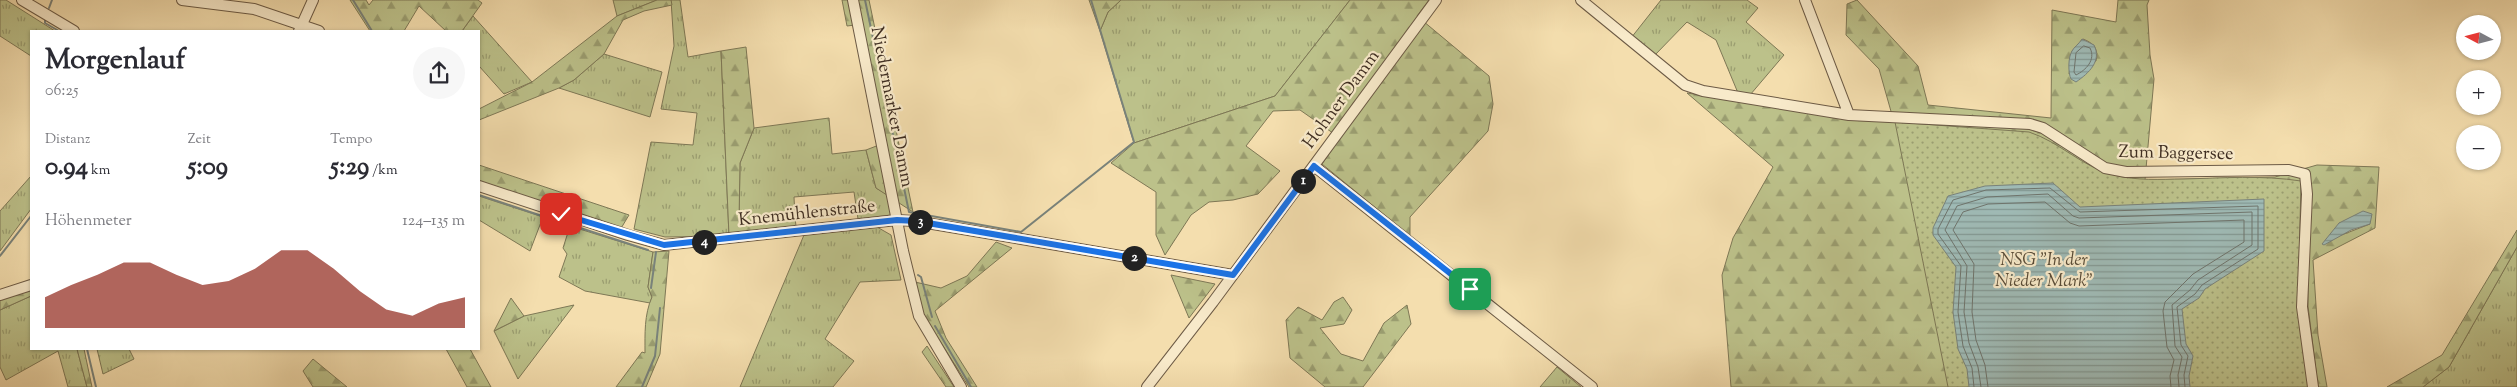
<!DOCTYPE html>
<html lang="de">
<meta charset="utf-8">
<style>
:root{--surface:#fff;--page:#f7f7f7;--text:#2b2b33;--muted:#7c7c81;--accent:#8f2418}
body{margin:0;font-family:"Sorts Mill Goudy",serif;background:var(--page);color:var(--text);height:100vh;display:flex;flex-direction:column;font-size:19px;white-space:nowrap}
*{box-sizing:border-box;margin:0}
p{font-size:16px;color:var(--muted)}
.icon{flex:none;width:28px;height:28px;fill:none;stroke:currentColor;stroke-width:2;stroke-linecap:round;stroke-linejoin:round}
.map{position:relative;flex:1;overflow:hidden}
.sheet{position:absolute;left:30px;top:30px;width:450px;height:320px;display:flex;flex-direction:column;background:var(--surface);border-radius:0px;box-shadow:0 1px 4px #0004}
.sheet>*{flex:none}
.needle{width:32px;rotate:277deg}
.tools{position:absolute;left:2456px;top:15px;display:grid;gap:10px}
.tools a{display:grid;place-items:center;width:45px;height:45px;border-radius:50%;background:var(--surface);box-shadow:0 1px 4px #0004;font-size:25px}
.pin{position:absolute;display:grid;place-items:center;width:42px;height:42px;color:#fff;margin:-21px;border-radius:10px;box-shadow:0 2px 8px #0006}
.km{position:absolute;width:25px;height:25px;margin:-12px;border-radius:50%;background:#222;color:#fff;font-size:14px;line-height:25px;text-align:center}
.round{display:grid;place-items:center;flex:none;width:52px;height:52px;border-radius:26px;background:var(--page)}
.head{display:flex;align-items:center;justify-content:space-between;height:85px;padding:0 15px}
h1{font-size:28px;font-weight:700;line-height:38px}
.metrics{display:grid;grid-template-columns:repeat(3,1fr);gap:8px;height:85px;padding:5px 15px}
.metrics div{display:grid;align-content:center}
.metrics b{font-size:25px;font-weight:700}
.metrics small{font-size:14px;font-weight:400}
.metrics p{font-size:14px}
.chart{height:140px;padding:10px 15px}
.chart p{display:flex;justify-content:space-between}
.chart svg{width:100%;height:90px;margin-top:5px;fill:var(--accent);opacity:.7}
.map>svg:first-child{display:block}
.grass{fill:url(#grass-tufts);stroke:#7e7856}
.forest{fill:url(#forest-firs);stroke:#7e7856;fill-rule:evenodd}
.park{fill:url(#park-dots);stroke:#7e7856}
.water{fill:url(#water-rules);stroke:#79827a}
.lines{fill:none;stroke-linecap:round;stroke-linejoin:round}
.shore{stroke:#6f746c;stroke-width:1}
.stream{stroke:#79827a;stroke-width:2}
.minor-casing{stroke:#6c5a45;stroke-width:12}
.minor{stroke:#f8eaca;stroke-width:10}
.route-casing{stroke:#fff;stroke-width:10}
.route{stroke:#1a73e8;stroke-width:6}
.labels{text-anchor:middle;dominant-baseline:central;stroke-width:4.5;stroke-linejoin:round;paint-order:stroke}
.street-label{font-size:18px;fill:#3f2e22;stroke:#f8eaca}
.park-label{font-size:18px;font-style:italic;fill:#584b37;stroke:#f8eaca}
</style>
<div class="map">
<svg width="2517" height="387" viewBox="0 0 2517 387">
<defs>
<pattern id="grass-tufts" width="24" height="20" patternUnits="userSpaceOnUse" patternTransform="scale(1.25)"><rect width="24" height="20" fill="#bcc18a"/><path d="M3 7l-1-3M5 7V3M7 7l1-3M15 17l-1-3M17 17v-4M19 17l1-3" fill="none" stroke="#9a9d70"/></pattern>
<pattern id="forest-firs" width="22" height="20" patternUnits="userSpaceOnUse" patternTransform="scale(1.25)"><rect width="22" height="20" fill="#bcc18a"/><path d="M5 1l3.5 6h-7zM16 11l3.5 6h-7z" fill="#9a9d70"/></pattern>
<pattern id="park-dots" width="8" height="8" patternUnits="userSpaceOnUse" patternTransform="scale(1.25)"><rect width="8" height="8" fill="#bcc18a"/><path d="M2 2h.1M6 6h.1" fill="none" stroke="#9a9d70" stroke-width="1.8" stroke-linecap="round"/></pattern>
<pattern id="water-rules" width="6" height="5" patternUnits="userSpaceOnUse" patternTransform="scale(1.25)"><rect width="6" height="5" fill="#9fbab5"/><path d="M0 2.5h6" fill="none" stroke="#839893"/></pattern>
</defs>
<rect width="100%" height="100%" fill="#f4deae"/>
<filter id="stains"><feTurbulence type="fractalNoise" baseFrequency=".004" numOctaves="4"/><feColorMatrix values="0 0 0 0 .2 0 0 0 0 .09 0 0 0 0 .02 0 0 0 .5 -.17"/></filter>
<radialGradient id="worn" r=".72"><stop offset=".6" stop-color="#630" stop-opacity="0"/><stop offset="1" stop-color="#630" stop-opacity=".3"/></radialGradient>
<!-- grass -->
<path class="grass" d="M0 0H6L55 31H31V56L0 36Z
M613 0H657L617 16Z
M671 0H680L688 57 721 51 729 236 665 237 634 229 651 142 693 145 697 113 661 109 674 46Z
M1121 0H1350L1275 96 1134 143 1100 31 1108 12Z
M1661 0H1747L1758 8 1746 22 1784 55 1750 95 1738 93 1716 40 1687 22 1654 56 1631 38Z
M473 16 532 82 504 94 479 66V31H462Z
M604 54 662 72 650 117 559 88 574 80Z
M829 118 832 154 866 150 876 188 888 195 891 215 858 219 854 192 794 197 795 218 739 222 740 163 754 128Z
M31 176V209L0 251V211Z
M479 196 543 217 530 251 479 220Z
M570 226 653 252 648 287 652 297 650 303 585 291 559 277 567 254 563 248Z
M877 227 891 235 901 280 860 282 825 339 854 361 833 387H740L804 235Z
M2517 247V387H2423L2449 367Z
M31 296V349H77L87 387H68L58 351 6 380 0 367V310Z
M574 305 518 379 494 331 524 316Z
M97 349H129L134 359 103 374Z
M1557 367 1581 387H1540Z"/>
<!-- forest -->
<path class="forest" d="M350 0H366L369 5 373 0H478L482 3 462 31H446L419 6 404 31H370Z
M657 0H671L672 5 644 11 623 20 604 54 574 80 559 88 479 120V109L532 82 617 16Z
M842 0H869L913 212 876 188 866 150 879 145 855 25 847 26Z
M1089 0H1121L1108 12 1100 31Z
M1350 0H1429L1417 16 1489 76 1493 104 1488 131 1410 217V236L1322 164 1340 138 1300 110 1273 111 1246 146 1280 171 1258 194 1233 200 1209 202 1191 215 1165 255 1156 235V192L1111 163 1134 143 1275 96Z
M1857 0 1918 66 1928 105 2051 118 2052 10 2116 22 2118 0H2149L2147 5 2150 55 2154 79 2145 180 2275 177 2317 165 2379 167 2375 228 2313 260 2318 335 2327 387H2318L2308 306V263L1969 387H1731L1722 275 1733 238 1773 167 1687 93 1854 120 1894 122 1879 69 1846 35 1847 4ZM2083 39C2094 43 2099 50 2096 61L2069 74 2072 51ZM2339 223 2370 224 2339 236Z
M746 47 754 128 740 163 739 222 795 218 796 226 729 236 721 51Z
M479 165 629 215 620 230 479 182Z
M2517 230V247L2449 367 2423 387H2387L2442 355Z
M996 242 1012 248 935 311 946 338 977 387H969L924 316 915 282 941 288 967 276Z
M669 251 660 354 646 387H616L642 352 645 353C645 334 644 315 652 297L648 287 653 252Z
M1171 275 1215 284 1189 318Z
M31 289V296L0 310V298Z
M1343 297 1352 310 1344 324 1320 328 1341 354 1363 361 1384 323 1407 305 1411 324 1363 387H1325L1290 358 1286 320 1298 307 1322 320 1334 302Z
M511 298 524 316 494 331Z
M927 346 954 387H946L922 352Z
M77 349H84L92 387H87Z
M446 349H470L491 387H467Z
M313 359 347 387H313L303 371Z"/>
<!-- park -->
<path class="park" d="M1895 122 2029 132C2060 142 2082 167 2114 175 2137 181 2160 179 2183 179 2223 178 2262 175 2301 181L2299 267 2311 387H1948Z"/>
<!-- water -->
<path class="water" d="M2082 39 2094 45C2102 61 2089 73 2076 82L2071 79C2068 73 2068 57 2072 51 2074 47 2079 44 2082 39Z
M2053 183 2080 207 2264 199V251L2205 289 2199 298 2182 309 2186 344 2193 356 2189 376 2190 387H1969L1967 369 1958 349 1953 312 1956 267 1933 235V228L1948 196 1985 186Z
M2363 211 2372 214 2370 224 2351 230 2324 245 2322 244 2339 223Z"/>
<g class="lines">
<!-- shore -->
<path class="shore" d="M2084 46 2090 48C2096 60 2086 70 2076 75L2074 72 2076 53Z
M1974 387 1972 368 1963 346 1958 312 1961 266 1938 234V229L1953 200 1986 190 2050 188 2080 212 2258 206V249L2202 285 2195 294 2177 307 2181 345 2188 356 2184 375 2185 387
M1981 387 1978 367 1969 343 1964 312 1967 266 1945 230 1957 206 1987 197 2048 194 2073 216 2079 218 2252 212V245L2198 280 2190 290 2172 305 2175 346 2182 357 2178 375 2179 387
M1988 387 1985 365 1976 340 1972 312 1974 264 1953 230 1963 212 1988 204 2045 202 2070 223 2079 226 2244 220V242L2193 274 2165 302 2163 311 2167 347 2174 360 2170 376 2171 387"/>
<!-- stream -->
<path class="stream" d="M353 0 372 31
M865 0 880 71
M49 8 52 0
M45 19V23L59 31
M882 82 909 212
M479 195 554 220
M909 212 1021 232 1134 142 1091 0
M562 222 648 250
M0 256 31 216
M918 275 921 277 932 317
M651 288 656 252
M935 326 971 387
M87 349 96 387
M642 387 655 356 660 308"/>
<!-- minor casing -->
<g class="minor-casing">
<path id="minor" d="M22 0 74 31
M182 0 254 9 319 31
M853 0 903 251 919 316 961 387
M1581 0 1685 85 1703 91 1849 115
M1805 0 1849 115 2030 124 2043 128 2105 168 2126 172 2289 170 2305 174 2307 194 2302 307 2313 387
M299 31 313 0
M1314 166 1592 387
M479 186 628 235 664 245 897 220 915 221 1233 275
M0 295 31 285
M1147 387 1213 302 1436 0"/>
</g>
<!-- minor -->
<use href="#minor" class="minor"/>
</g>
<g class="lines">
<!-- route casing -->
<g class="route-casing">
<path id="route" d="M561 214 664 245 897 220 916 221 1233 275 1314 166 1470 289"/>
</g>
<!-- route -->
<use href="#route" class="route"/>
</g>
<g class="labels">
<!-- street labels -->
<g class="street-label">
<text transform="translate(1342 100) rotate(-54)">Hohner Damm</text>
<text transform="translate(891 107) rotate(79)">Niedermarker Damm</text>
<text transform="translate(2176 154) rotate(1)">Zum Baggersee</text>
<text transform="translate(807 214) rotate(-6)">Knemühlenstraße</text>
</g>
<!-- park labels -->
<g class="park-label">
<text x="2044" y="261">NSG "In der<tspan x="2044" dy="21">Nieder Mark"</tspan></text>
</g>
</g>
<rect width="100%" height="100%" filter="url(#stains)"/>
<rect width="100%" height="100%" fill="url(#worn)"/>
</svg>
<div class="tools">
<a><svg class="needle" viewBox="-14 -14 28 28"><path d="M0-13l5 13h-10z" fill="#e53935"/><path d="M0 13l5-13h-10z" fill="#7c7c81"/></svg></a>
<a>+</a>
<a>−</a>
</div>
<div class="pin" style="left:1470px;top:289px;background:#1e9e55"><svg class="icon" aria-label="arrive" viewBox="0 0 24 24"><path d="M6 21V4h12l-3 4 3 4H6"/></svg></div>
<div class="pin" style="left:561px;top:214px;background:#d93025"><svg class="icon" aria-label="check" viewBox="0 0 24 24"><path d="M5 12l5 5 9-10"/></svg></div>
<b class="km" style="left:1303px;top:181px">1</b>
<b class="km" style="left:1134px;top:258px">2</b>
<b class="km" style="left:920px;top:222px">3</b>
<b class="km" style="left:704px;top:242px">4</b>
<section class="sheet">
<div class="head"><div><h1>Morgenlauf</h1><p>06:25</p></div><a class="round"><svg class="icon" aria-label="share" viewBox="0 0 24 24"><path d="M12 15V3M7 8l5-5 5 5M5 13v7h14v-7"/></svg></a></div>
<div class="metrics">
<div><p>Distanz</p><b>0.94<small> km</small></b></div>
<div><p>Zeit</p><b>5:09</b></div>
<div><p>Tempo</p><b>5:29<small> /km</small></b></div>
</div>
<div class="chart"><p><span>Höhenmeter</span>124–135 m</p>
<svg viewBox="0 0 160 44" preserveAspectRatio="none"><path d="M0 44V29L10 23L20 18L30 12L40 12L50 18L60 23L70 21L80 15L90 6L100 6L110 15L120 26L130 35L140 38L150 32L160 29V44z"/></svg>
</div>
</section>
</div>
